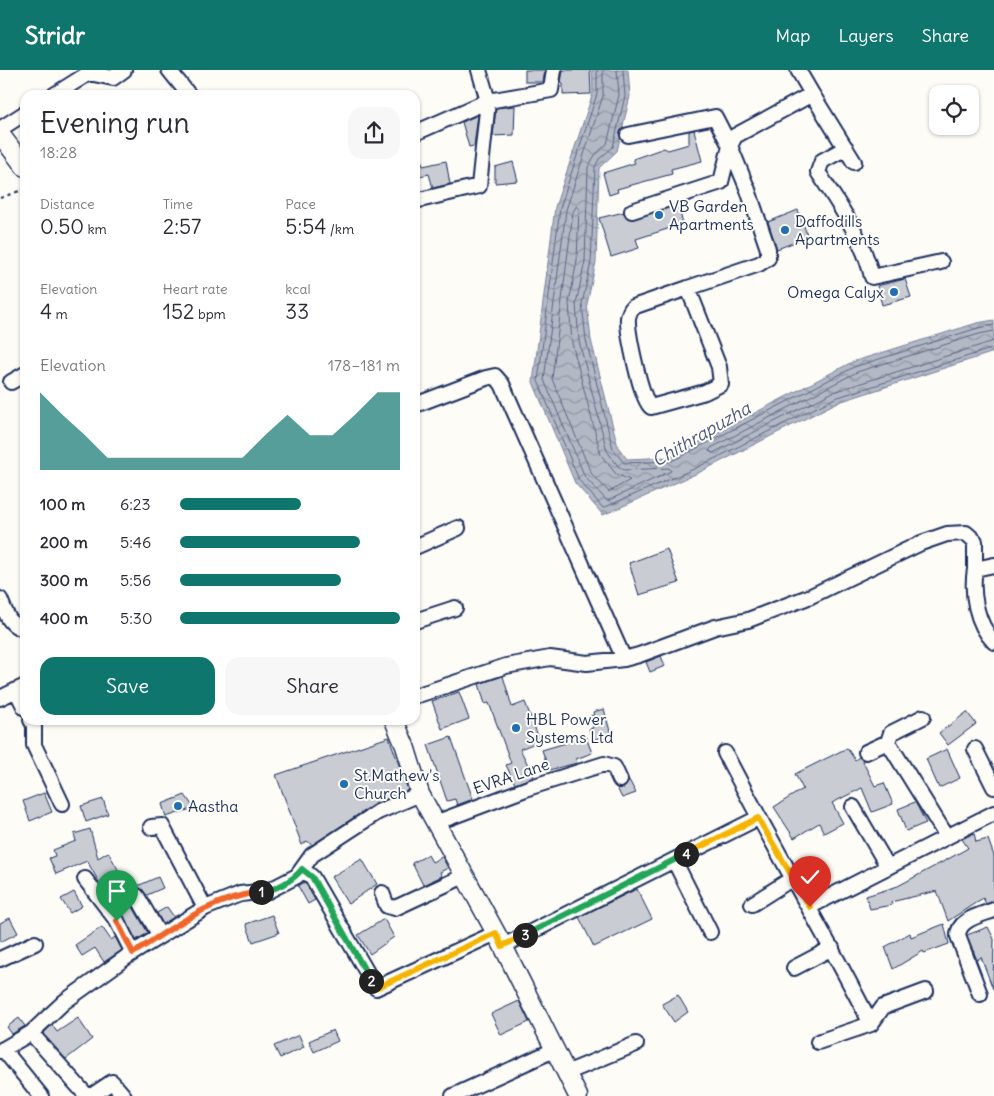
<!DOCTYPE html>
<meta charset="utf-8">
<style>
:root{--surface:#fff;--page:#f7f7f7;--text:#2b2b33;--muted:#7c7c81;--accent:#0f766e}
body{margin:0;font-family:Delius,sans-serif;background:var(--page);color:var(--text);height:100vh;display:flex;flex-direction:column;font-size:19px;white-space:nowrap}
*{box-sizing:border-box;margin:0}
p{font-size:16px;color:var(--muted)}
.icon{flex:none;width:28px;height:28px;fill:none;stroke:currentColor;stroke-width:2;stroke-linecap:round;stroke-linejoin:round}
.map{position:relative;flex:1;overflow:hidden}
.sheet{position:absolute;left:20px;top:20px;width:400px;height:635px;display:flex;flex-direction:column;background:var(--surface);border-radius:15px;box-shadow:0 1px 4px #0004}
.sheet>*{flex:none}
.buttons{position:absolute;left:929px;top:15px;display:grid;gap:10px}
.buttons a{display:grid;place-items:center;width:50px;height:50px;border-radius:10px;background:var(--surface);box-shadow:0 1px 4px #0004;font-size:25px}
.pin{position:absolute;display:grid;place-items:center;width:42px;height:42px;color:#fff;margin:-51px -21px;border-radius:50% 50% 50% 0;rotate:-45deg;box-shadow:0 0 5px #0007}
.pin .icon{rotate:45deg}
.km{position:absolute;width:25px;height:25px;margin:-12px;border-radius:50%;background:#222;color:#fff;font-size:14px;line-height:25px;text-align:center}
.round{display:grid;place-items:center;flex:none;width:52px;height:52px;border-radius:15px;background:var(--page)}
.head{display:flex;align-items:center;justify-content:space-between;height:85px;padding:0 20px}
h1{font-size:28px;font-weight:600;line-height:38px}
.figures{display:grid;grid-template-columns:repeat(3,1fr);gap:8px;height:85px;padding:5px 20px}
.figures div{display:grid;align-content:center}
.figures b{font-size:21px;font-weight:600}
.figures small{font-size:14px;font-weight:400}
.figures p{font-size:14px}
.chart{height:140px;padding:10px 20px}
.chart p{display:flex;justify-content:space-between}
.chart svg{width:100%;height:90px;margin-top:5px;fill:var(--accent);opacity:.7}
.button{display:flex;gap:10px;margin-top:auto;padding:10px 20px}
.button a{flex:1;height:58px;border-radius:15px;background:var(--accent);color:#fff;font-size:20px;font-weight:600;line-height:58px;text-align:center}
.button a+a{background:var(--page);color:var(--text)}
ul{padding:0 20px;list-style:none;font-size:16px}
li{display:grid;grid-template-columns:80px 60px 1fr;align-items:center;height:38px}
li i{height:12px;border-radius:6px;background:var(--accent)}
header{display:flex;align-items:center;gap:30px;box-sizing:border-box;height:70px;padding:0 25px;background:var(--accent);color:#fff}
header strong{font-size:24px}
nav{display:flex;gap:28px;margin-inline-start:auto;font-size:18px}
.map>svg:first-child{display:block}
.water{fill:url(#water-waves);stroke:#76819c}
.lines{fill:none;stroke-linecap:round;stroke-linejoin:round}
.shore{stroke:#586687;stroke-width:1}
.building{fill:#c9ccd3;stroke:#1b2f5e}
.minor-casing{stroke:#1b2f5e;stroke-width:18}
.major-casing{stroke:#1b2f5e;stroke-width:21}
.path{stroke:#1b2f5e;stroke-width:2;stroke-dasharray:4 4;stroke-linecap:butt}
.minor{stroke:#fdfcf7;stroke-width:14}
.major{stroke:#fdfcf7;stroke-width:18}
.split-1-casing{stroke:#fff;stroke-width:10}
.split-2-casing{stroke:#fff;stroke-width:10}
.split-3-casing{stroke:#fff;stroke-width:10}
.split-4-casing{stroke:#fff;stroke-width:10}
.split-5-casing{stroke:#fff;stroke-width:10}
.split-1{stroke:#f0652b;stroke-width:6}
.split-2{stroke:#22a559;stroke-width:6}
.split-3{stroke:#f5b400;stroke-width:6}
.split-4{stroke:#22a559;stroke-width:6}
.split-5{stroke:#f5b400;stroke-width:6}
.poi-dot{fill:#1f6fb2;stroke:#fdfcf7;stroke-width:2}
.labels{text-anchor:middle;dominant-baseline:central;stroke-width:4;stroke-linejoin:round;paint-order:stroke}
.poi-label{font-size:16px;fill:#1b2f5e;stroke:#fdfcf7;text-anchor:start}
.street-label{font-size:16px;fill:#1b2f5e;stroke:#fdfcf7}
.water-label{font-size:18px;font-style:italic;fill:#49587d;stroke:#fdfcf7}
</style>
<header>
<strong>Stridr</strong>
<nav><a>Map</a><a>Layers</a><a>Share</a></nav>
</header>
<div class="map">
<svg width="994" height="1026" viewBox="0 0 994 1026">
<defs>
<pattern id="water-waves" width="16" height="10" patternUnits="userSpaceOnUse" patternTransform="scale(1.25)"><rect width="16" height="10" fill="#b3b8c5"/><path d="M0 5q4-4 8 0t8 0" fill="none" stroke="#9196a3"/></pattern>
</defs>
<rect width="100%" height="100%" fill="#fdfcf7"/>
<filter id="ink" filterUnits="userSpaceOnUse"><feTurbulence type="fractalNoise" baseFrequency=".02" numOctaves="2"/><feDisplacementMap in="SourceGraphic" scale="10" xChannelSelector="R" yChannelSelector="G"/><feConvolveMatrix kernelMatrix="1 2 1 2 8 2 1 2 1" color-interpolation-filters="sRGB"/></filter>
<g filter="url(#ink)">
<!-- water -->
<path class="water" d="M592 0H628L630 26 617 81 599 98 596 192 587 234 591 270 618 377 627 389 671 387 852 292 977 253 994 250V282L836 333 698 403 603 445 575 413 533 312 555 137 593 23Z"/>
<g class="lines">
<!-- shore -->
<path class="shore" d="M597 0V24L560 138 538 311 579 410 603 438 696 398 835 328 994 278
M603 0V26L566 140 544 310 585 407 607 431 671 401 669 398 624 400 618 396 607 381 579 271 576 234 585 191 588 97 595 85 607 74 619 25 617 0
M623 0 625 26 613 77 599 89 595 97 591 192 582 234 586 270 613 379 624 393 672 391 854 297 978 258 994 255
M577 136 579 138 577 190 569 233 572 273 601 385 616 404 630 410 609 422 591 403 552 309 573 142Z
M994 261 979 264 857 302 711 378 709 381 713 383 833 322 994 271"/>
</g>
<!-- building -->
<path class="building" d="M525 0H545L543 12H525Z
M563 0H590L591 24 563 25V14L561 13Z
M515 36 514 65 493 66 496 38Z
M478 45 474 76 469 77 462 52Z
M694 60 702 91 671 99 672 104 617 119 618 122 609 125 603 103 635 93 633 89 664 78 668 80 689 74V61Z
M419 77 423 96 446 91 450 114 433 118 429 104 415 107V78Z
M513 92 518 111 495 113V97Z
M678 135 683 154 636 169 639 178 611 187 599 148 624 142 627 148 634 149Z
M798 140 808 167 777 179 768 152Z
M905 209 911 227 882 235 877 216Z
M667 479 679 513 639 525 629 493Z
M661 586 665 596 650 602 646 592Z
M503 606 512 637 525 632 540 671 520 679 534 707 515 714 506 695 511 693 489 633 485 634 479 614Z
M459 622 469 649 442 659 432 631Z
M604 639 611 665 592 670 589 659 593 658 590 646 594 645 593 642Z
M967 642 976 654 948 675 939 663Z
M389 667 408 720 373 735 312 775 307 771 302 775 276 705Z
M451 667 473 729 457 735 455 729 447 731 428 675Z
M586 667 592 683 576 689 577 693 549 700 542 680Z
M847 678 855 690 859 687 862 690 875 716 884 713 893 734 872 742 862 718 832 733 843 753 824 763 819 753 794 768 774 737 803 719 795 704Z
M947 679 960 708 939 718 926 689Z
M629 710 636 723 622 728 617 718H624Z
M44 723 52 742 30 751 23 731Z
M185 725 194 738 166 747 162 734Z
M103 729 108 744 86 752 81 736Z
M915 732 926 753 906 761 898 739Z
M90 759 98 788 108 782 119 801 116 803 126 821 158 807 163 818 147 825 138 817 129 822V830L148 863 136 870 105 809 99 812 87 791 56 804 49 788 55 786 53 780 76 771 74 764Z
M974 763 976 772 988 769 994 786V831L986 834 983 828 948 851 937 821 891 832 892 835 870 839 866 826 898 816 961 782 968 778 962 769Z
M428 785 432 792 442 787 448 798 440 802 442 806 423 815 412 793Z
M362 789 377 814 348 834 331 807Z
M305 812 315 830 308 834 298 816Z
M637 819 652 849 594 877 579 847Z
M74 822 82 836 70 843 61 829Z
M167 837 174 847 163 854 157 843Z
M272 845 279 863 253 872 246 854Z
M10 848 18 863 0 872V853Z
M384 849 394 867 370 884 358 865Z
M944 854 949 874 924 883 923 881 893 899 885 877 910 863 911 867Z
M102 857 111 870 115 867 122 880 104 892 95 878 82 886 75 875Z
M988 857 994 869 993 919 981 887 977 890 967 865Z
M678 925 688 942 674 952 662 934Z
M519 931 529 952 501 965 491 944Z
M19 948 25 956 12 964 7 957Z
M78 948 92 969 66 989 43 964 52 955 57 962Z
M333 960 338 971 314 982 309 971Z
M299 965 304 977 280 988 274 976Z"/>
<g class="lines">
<!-- minor casing -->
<g class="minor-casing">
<path id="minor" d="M169 0 189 25
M812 24 854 92
M54 25 89 3 113 8 124 0
M0 59 25 43
M415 63 488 31 479 0
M628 65 715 47 730 76 721 112 632 141
M846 78 822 91 818 102C839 135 863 168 872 207L941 192
M415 131 479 116 488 31 551 20 554 0
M688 218 633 237C630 240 629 243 628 248 627 261 641 331 651 337L705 322 721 314 719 297 688 218 759 194 768 188V179L748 120 730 76 735 66 812 24 798 0
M11 312 25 304
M415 335 486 308 495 306 502 314 624 589
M415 477 458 458
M994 495 975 499C971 523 976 553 994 572
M0 529C6 543 9 557 25 559
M415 551 455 538
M16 620 25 638
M415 626 506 596 550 588 587 593 624 589 639 585 715 557 748 550 811 526 921 473 947 464 966 463 975 471V499
M0 628 25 616
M923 647 891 663 888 672 947 767
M31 650 34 655V675L62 734
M975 679 994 717
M866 682 888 672
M725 683C772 775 825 863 871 954
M853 737 888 797
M435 753 531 717 604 694 614 697 620 710
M151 757 162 756 205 838
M674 790 710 862
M302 799 312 807 376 918 496 863
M85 809 117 851 133 883
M382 823 387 836 395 838 464 806
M137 826 160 866
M752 834 793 808
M809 837 994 743
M503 876 758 748
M0 889 35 873
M794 898 832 878
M980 924 958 866C958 849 981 845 994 840
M31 963 87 1026
M818 972 871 954 883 937 926 921
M3 979 41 1026
M0 981 31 963 64 932 128 886 205 838 240 824 268 821 297 806 312 785 378 742 420 724
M566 1003 636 974
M91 1026 112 1012 124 1026
M453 1026 554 980"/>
</g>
<!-- major casing -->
<g class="major-casing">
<path id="major" d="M0 64 25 97
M394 650 405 676 420 724 503 876 578 1026"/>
</g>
<!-- path -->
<path class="path" d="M0 128 25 119"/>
<!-- minor -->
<use href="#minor" class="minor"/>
<!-- major -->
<use href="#major" class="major"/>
</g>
</g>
<g class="lines" filter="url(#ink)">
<!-- split-1 casing -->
<g class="split-1-casing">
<path id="split-1" d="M117 851 133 883C173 858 212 827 261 822"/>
</g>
<!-- split-2 casing -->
<g class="split-2-casing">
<path id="split-2" d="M261 822C275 820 294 810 302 799L312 807 371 911"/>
</g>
<!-- split-3 casing -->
<g class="split-3-casing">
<path id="split-3" d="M371 911 376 918 496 863 502 876 525 865"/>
</g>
<!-- split-4 casing -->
<g class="split-4-casing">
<path id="split-4" d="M525 865 686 784"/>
</g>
<!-- split-5 casing -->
<g class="split-5-casing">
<path id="split-5" d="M686 784 758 748 810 837"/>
</g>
<!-- split-1 -->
<use href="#split-1" class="split-1"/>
<!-- split-2 -->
<use href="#split-2" class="split-2"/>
<!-- split-3 -->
<use href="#split-3" class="split-3"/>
<!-- split-4 -->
<use href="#split-4" class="split-4"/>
<!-- split-5 -->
<use href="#split-5" class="split-5"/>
</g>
<!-- markers -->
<g class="poi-dot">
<circle cx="659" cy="145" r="5"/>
<circle cx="785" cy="160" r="5"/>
<circle cx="894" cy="222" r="5"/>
<circle cx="516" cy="658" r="5"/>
<circle cx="344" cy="714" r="5"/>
<circle cx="178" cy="736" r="5"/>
</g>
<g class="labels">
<!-- poi labels -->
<g class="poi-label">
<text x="669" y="136">VB Garden<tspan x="669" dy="18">Apartments</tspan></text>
<text x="795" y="151">Daffodills<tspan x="795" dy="18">Apartments</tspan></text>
<text x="884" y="222" text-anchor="end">Omega Calyx</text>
<text x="526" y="649">HBL Power<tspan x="526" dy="18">Systems Ltd</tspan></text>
<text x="354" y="705">St.Mathew's<tspan x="354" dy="18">Church</tspan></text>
<text x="188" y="736">Aastha</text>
</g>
<!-- street labels -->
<g class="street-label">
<text transform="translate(511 706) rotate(-19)">EVRA Lane</text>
</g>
<!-- water labels -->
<g class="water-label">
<text transform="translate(701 364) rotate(-30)">Chithrapuzha</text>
</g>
</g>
</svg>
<div class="buttons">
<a><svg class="icon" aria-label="locate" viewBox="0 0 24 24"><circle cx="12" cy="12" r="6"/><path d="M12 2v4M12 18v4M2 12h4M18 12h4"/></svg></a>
</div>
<div class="pin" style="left:117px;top:851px;background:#1e9e55"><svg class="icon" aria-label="arrive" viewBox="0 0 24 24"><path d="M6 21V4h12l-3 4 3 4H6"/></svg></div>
<div class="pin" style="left:810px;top:837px;background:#d93025"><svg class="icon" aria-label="check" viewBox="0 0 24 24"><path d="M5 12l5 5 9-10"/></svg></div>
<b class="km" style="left:261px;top:822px">1</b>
<b class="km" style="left:371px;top:911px">2</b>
<b class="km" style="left:525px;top:865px">3</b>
<b class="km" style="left:686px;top:784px">4</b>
<section class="sheet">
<div class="head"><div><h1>Evening run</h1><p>18:28</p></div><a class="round"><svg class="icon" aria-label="share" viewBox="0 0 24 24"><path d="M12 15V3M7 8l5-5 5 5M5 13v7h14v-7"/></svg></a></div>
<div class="figures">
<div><p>Distance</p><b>0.50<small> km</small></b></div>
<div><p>Time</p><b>2:57</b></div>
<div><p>Pace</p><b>5:54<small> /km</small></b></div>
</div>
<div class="figures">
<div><p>Elevation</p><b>4<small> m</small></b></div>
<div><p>Heart rate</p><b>152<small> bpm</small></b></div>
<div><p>kcal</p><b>33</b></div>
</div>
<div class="chart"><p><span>Elevation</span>178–181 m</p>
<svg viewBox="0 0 160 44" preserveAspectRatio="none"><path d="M0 44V6L10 17L20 27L30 38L40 38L50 38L60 38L70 38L80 38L90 38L100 27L110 17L120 27L130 27L140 17L150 6L160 6V44z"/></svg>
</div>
<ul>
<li><b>100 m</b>6:23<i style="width:55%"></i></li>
<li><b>200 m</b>5:46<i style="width:82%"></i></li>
<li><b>300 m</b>5:56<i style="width:73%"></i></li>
<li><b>400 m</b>5:30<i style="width:100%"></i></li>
</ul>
<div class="button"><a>Save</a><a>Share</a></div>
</section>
</div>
